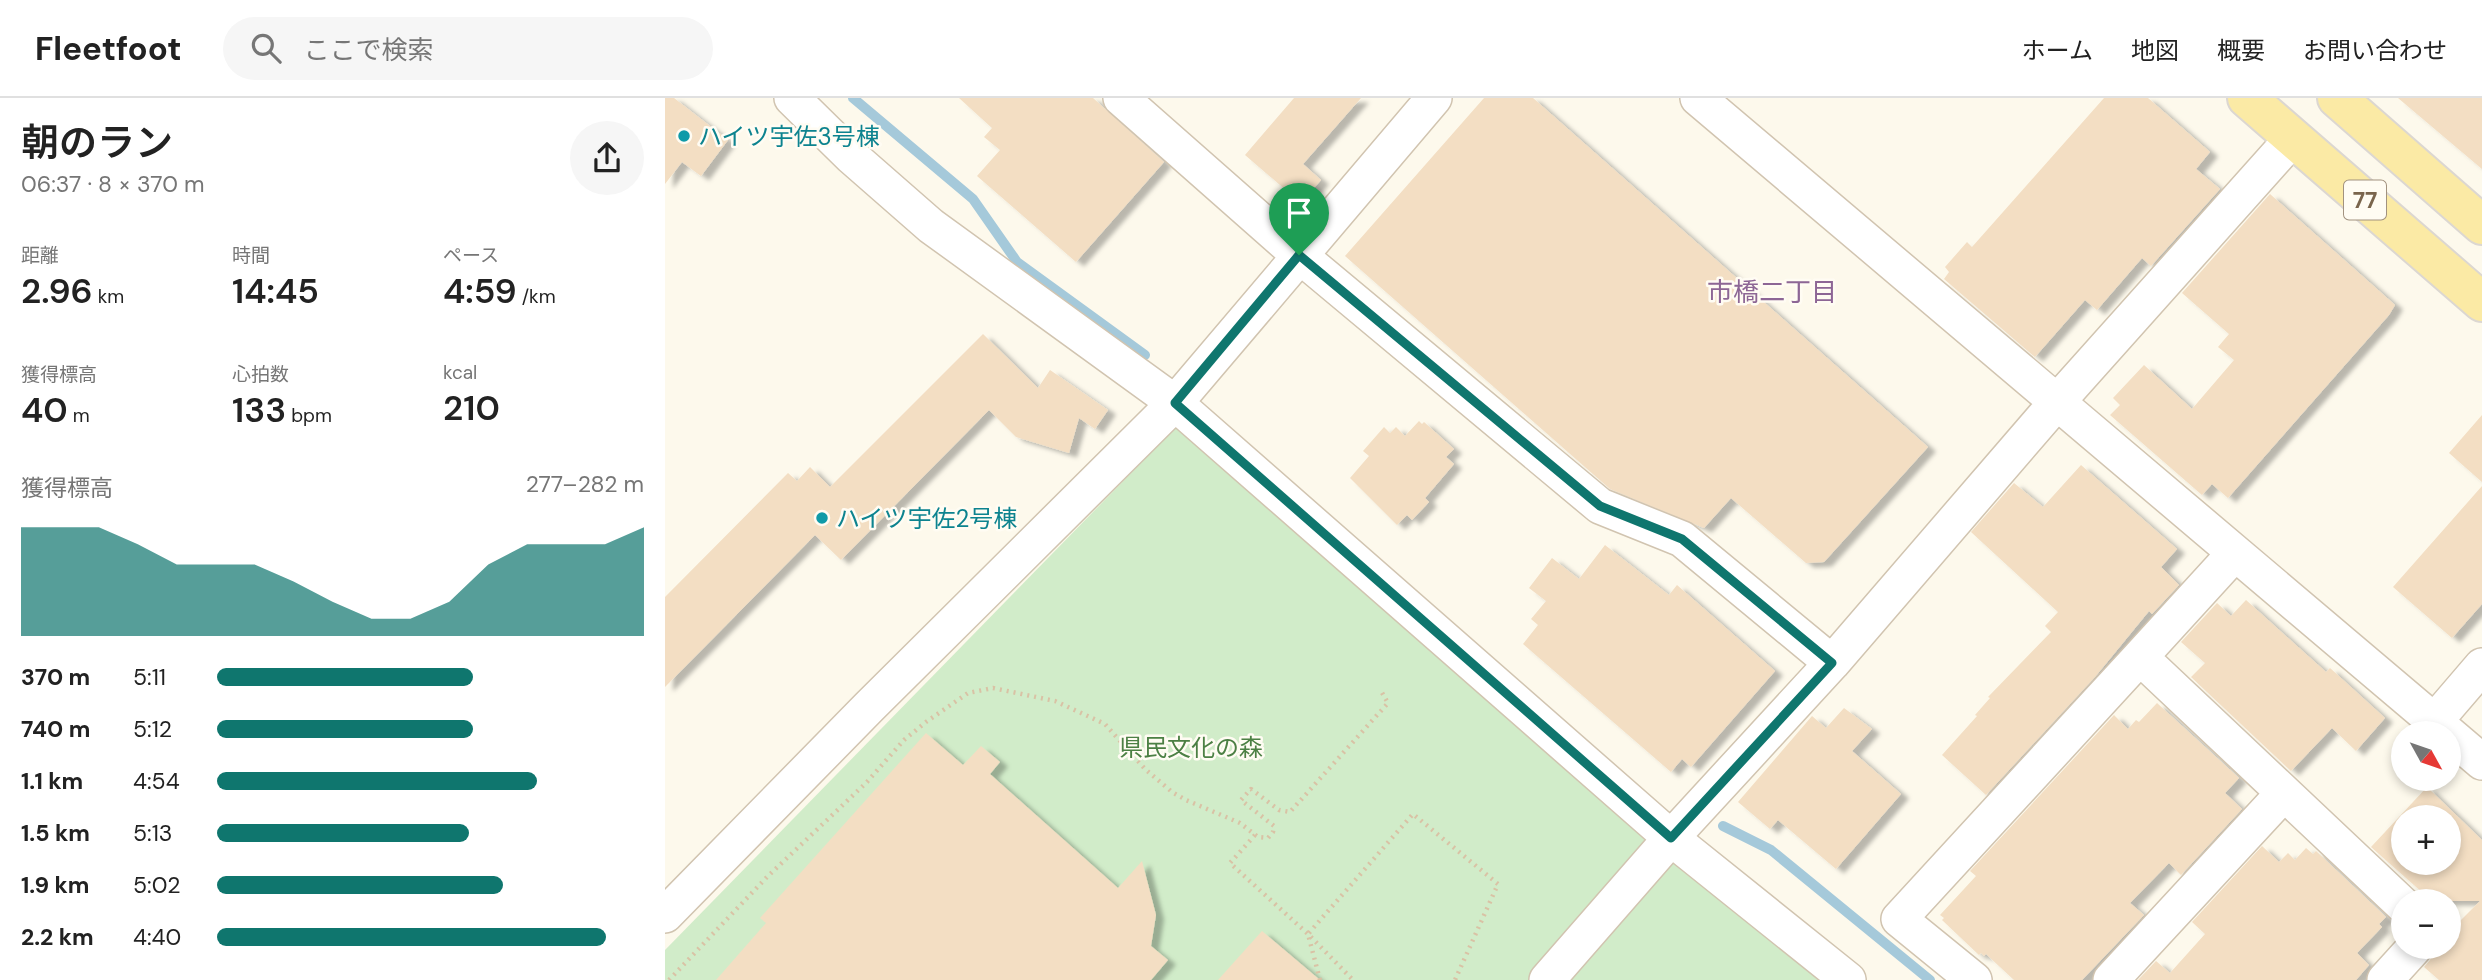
<!DOCTYPE html>
<html lang="ja">
<meta charset="utf-8">
<style>
:root{--surface:#fff;--page:#f6f6f6;--text:#222;--muted:#767676;--line:#e0e0e0;--accent:#0f766e}
body{margin:0;font-family:"DM Sans","Noto Sans JP",sans-serif;background:var(--page);color:var(--text);height:100vh;display:flex;flex-direction:column;font-size:26px;white-space:nowrap}
*{box-sizing:border-box;margin:0}
p{font-size:23px;color:var(--muted)}
.icon{flex:none;width:38px;height:38px;fill:none;stroke:currentColor;stroke-width:2;stroke-linecap:round;stroke-linejoin:round}
.map{position:relative;flex:1;overflow:hidden}
.sheet{display:flex;flex-direction:column;background:var(--surface);width:665px}
.sheet>*{flex:none}
.needle{width:46px;rotate:130deg}
.fabs{position:absolute;left:1726px;top:623px;display:grid;gap:14px}
.fabs a{display:grid;place-items:center;width:70px;height:70px;border-radius:50%;background:var(--surface);box-shadow:0 4px 10px #0003;font-size:35px}
.pin{position:absolute;display:grid;place-items:center;width:60px;height:60px;color:#fff;margin:-72px -30px;border-radius:50% 50% 50% 0;rotate:-45deg;box-shadow:0 0 7px #0007}
.pin .icon{rotate:45deg}
.round{display:grid;place-items:center;flex:none;width:74px;height:74px;border-radius:37px;background:var(--page)}
.head{display:flex;align-items:center;justify-content:space-between;height:119px;padding:0 21px}
h1{font-size:38px;font-weight:600;line-height:52px}
.metrics{display:grid;grid-template-columns:repeat(3,1fr);gap:10px;height:119px;padding:7px 21px}
.metrics div{display:grid;align-content:center}
.metrics b{font-size:35px;font-weight:600}
.metrics small{font-size:19px;font-weight:400}
.metrics p{font-size:19px}
.chart{height:196px;padding:14px 21px}
.chart p{display:flex;justify-content:space-between}
.chart svg{width:100%;height:126px;margin-top:7px;fill:var(--accent);opacity:.7}
ul{padding:0 21px;list-style:none;font-size:23px}
li{display:grid;grid-template-columns:112px 84px 1fr;align-items:center;height:52px}
li i{height:18px;border-radius:9px;background:var(--accent)}
header{display:flex;align-items:center;gap:42px;box-sizing:border-box;height:98px;padding:0 35px;background:var(--surface);border-bottom:2px solid var(--line)}
header strong{font-size:33px}
nav{display:flex;gap:38px;margin-inline-start:auto;font-size:24px}
.search{width:490px;height:63px;background:var(--page);display:flex;align-items:center;gap:18px;box-sizing:border-box;padding:0 24px;border-radius:38px;color:var(--muted);font-size:26px}
main{display:flex;flex:1;min-height:0}
.map>svg:first-child{display:block}
.green{fill:#d1ecc9}
.lines{fill:none;stroke-linecap:round;stroke-linejoin:round}
.stream{stroke:#a5c9da;stroke-width:10}
.building{fill:#f3dec3;fill-rule:evenodd;filter:url(#shadow)}
.minor-casing{stroke:#d1c4b0;stroke-width:38}
.major-casing{stroke:#dcd7d1;stroke-width:42}
.path{stroke:#d9c2a5;stroke-width:4.5;stroke-dasharray:2 5;stroke-linecap:butt}
.minor{stroke:#fff;stroke-width:35}
.major{stroke:#fbeaa5;stroke-width:38}
.route-casing{stroke:#fff;stroke-width:14}
.route{stroke:#0f766e;stroke-width:9}
.culture-dot{fill:#0f9aa8;stroke:#fffcf3;stroke-width:2.5}
.labels{text-anchor:middle;dominant-baseline:central;stroke-width:5;stroke-linejoin:round;paint-order:stroke}
.shield{fill:#fffcf3;stroke:#a2927f;stroke-width:2}
.shield-label{font-size:23px;font-weight:bold;fill:#7a654d}
.culture-label{font-size:24px;fill:#0d838f;stroke:#fffcf3;text-anchor:start}
.park-label{font-size:24px;fill:#4c8044;stroke:#fffcf3}
.neighbourhood-label{font-size:26px;fill:#8d6695;stroke:#fffcf3}
</style>
<header>
<strong>Fleetfoot</strong>
<div class="search"><svg class="icon" aria-label="search" viewBox="0 0 24 24"><circle cx="10" cy="10" r="6"/><path d="M15 15l6 6"/></svg>ここで検索</div>
<nav><a>ホーム</a><a>地図</a><a>概要</a><a>お問い合わせ</a></nav>
</header>
<main>
<section class="sheet">
<div class="head"><div><h1>朝のラン</h1><p>06:37 · 8 × 370 m</p></div><a class="round"><svg class="icon" aria-label="share" viewBox="0 0 24 24"><path d="M12 15V3M7 8l5-5 5 5M5 13v7h14v-7"/></svg></a></div>
<div class="metrics">
<div><p>距離</p><b>2.96<small> km</small></b></div>
<div><p>時間</p><b>14:45</b></div>
<div><p>ペース</p><b>4:59<small> /km</small></b></div>
</div>
<div class="metrics">
<div><p>獲得標高</p><b>40<small> m</small></b></div>
<div><p>心拍数</p><b>133<small> bpm</small></b></div>
<div><p>kcal</p><b>210</b></div>
</div>
<div class="chart"><p><span>獲得標高</span>277–282 m</p>
<svg viewBox="0 0 160 44" preserveAspectRatio="none"><path d="M0 44V6L10 6L20 6L30 12L40 19L50 19L60 19L70 25L80 32L90 38L100 38L110 32L120 19L130 12L140 12L150 12L160 6V44z"/></svg>
</div>
<ul>
<li><b>370 m</b>5:11<i style="width:60%"></i></li>
<li><b>740 m</b>5:12<i style="width:60%"></i></li>
<li><b>1.1 km</b>4:54<i style="width:75%"></i></li>
<li><b>1.5 km</b>5:13<i style="width:59%"></i></li>
<li><b>1.9 km</b>5:02<i style="width:67%"></i></li>
<li><b>2.2 km</b>4:40<i style="width:91%"></i></li>
</ul>
</section>
<div class="map">
<svg width="1817" height="882" viewBox="0 0 1817 882">
<defs>
<filter id="shadow"><feDropShadow dx="8" dy="4.5" stdDeviation="2" flood-color="#0004"/></filter>
</defs>
<rect width="100%" height="100%" fill="#fdf9ec"/>
<!-- green -->
<path class="green" d="M512 328 1159 882H0V852Z"/>
<g class="lines">
<!-- stream -->
<path class="stream" d="M188 0 308 101 352 164 480 257
M1058 728 1106 752 1265 882"/>
</g>
<!-- building -->
<path class="building" d="M0 0H9L63 42 36 78 17 64 0 86Z
M294 0H428L499 64 411 164 312 78 335 52 319 39 327 30Z
M629 0H696L638 66 656 82 636 105 580 57Z
M819 0H868L1263 349 1159 464 1141 465 1066 400 1039 430 945 391 680 158Z
M1439 0H1483L1545 54 1531 71 1555 91 1486 168 1477 160 1432 212 1420 202 1370 259 1279 181 1284 174 1280 169 1302 144 1307 149Z
M1733 0H1817V71Z
M1605 96 1730 207 1724 217 1563 400 1547 386 1537 397 1445 317 1455 307 1448 300 1479 267 1527 311 1569 262 1553 249 1564 236 1517 195Z
M318 236 373 290 385 272 443 312 430 331 414 320 404 355 351 339 324 312 176 462 150 437 0 589V499L123 375 132 383 145 369 165 389Z
M1817 317V384L1784 355Z
M754 323 757 326 759 324 789 351 781 359 789 366 760 400 764 404 747 422 742 417 732 427 685 380 704 358 698 353 719 329 725 335 731 329 740 338Z
M1416 367 1512 451 1496 469 1514 487 1487 516 1484 513 1430 579 1321 697 1277 657 1312 618 1310 617 1325 600 1323 599 1386 534 1380 528 1393 514 1306 434 1349 385 1378 409Z
M1817 388V506L1787 540 1728 489Z
M940 447 1004 497 1012 487 1110 573 1026 669 1017 661 1006 674 858 546 873 527 866 521 881 503 864 490 887 460 914 481Z
M1581 502 1632 548 1661 574 1665 570 1720 620 1691 653 1667 630 1626 673 1526 579 1540 565 1516 544 1552 505 1566 518Z
M1492 605 1574 680 1560 695 1577 711 1516 777 1504 765 1465 805 1479 817 1417 882H1349L1321 856 1319 858 1316 855 1314 857 1277 822 1279 820 1275 817 1311 778 1305 773 1449 617 1463 631 1471 622 1474 624Z
M1179 610 1207 631 1187 653 1236 696 1171 771 1113 722 1105 731 1073 704 1147 618 1161 630Z
M261 635 298 667 316 648 335 664 325 676 453 790 477 763 491 817 486 848 503 862 486 882H51L101 825 95 820Z
M1762 689 1817 742V882H1774L1759 869 1765 862 1770 849H1783V835L1815 803H1767L1706 749ZM1738 719H1783V765H1738Z
M1597 748 1614 764 1623 755 1630 762 1641 750 1648 756 1651 753 1721 819 1714 826 1717 829 1692 855 1704 867 1691 882H1473L1491 863 1505 875 1540 836 1527 824Z
M597 833 655 882H553Z"/>
<g class="lines">
<!-- minor casing -->
<g class="minor-casing">
<path id="minor" d="M127 0 186 58 266 128 510 305 1006 740 1183 882
M456 0 634 157 935 408 1017 441 1167 565
M1033 0 1783 635
M1475 559 1570 455
M1769 624 1817 568
M1783 635 1817 664
M0 817 204 609 510 305 769 0
M882 882 1006 740 1167 565 1392 304 1628 40
M1309 882 1234 821 1475 559 1738 807
M1446 882 1619 695
M1720 882 1750 849"/>
</g>
<!-- major casing -->
<g class="major-casing">
<path id="major" d="M1582 0 1817 204
M1672 0 1817 127"/>
</g>
<!-- path -->
<path class="path" d="M590 737 565 765 643 836 688 882
M4 882 102 779 202 684 239 642 261 624 303 595 328 590 390 603 440 626 480 671 507 694 521 702 575 725 593 739 603 740 608 734 609 728 576 702 586 691 614 712 625 714 723 605 716 593
M655 882 643 836 748 716 833 786 790 882"/>
<!-- minor -->
<use href="#minor" class="minor"/>
<!-- major -->
<use href="#major" class="major"/>
</g>
<g class="lines">
<!-- route casing -->
<g class="route-casing">
<path id="route" d="M634 157 935 408 1017 441 1167 565 1006 740 510 305Z"/>
</g>
<!-- route -->
<use href="#route" class="route"/>
</g>
<!-- markers -->
<g class="culture-dot">
<circle cx="19" cy="38" r="7"/>
<circle cx="157" cy="420" r="7"/>
</g>
<g class="labels">
<!-- shield labels -->
<rect class="shield" x="1679" y="82.5" width="42" height="39" rx="5"/>
<g class="shield-label">
<text x="1700" y="102">77</text>
</g>
<!-- culture labels -->
<g class="culture-label">
<text x="33" y="38">ハイツ宇佐3号棟</text>
<text x="171" y="420">ハイツ宇佐2号棟</text>
</g>
<!-- park labels -->
<g class="park-label">
<text x="526" y="649">県民文化の森</text>
</g>
<!-- neighbourhood labels -->
<g class="neighbourhood-label">
<text x="1107" y="194">市橋二丁目</text>
</g>
</g>
</svg>
<div class="fabs">
<a><svg class="needle" viewBox="-14 -14 28 28"><path d="M0-13l5 13h-10z" fill="#e53935"/><path d="M0 13l5-13h-10z" fill="#767676"/></svg></a>
<a>+</a>
<a>−</a>
</div>
<div class="pin" style="left:634px;top:157px;background:#1e9e55"><svg class="icon" aria-label="arrive" viewBox="0 0 24 24"><path d="M6 21V4h12l-3 4 3 4H6"/></svg></div>
</div>
</main>
